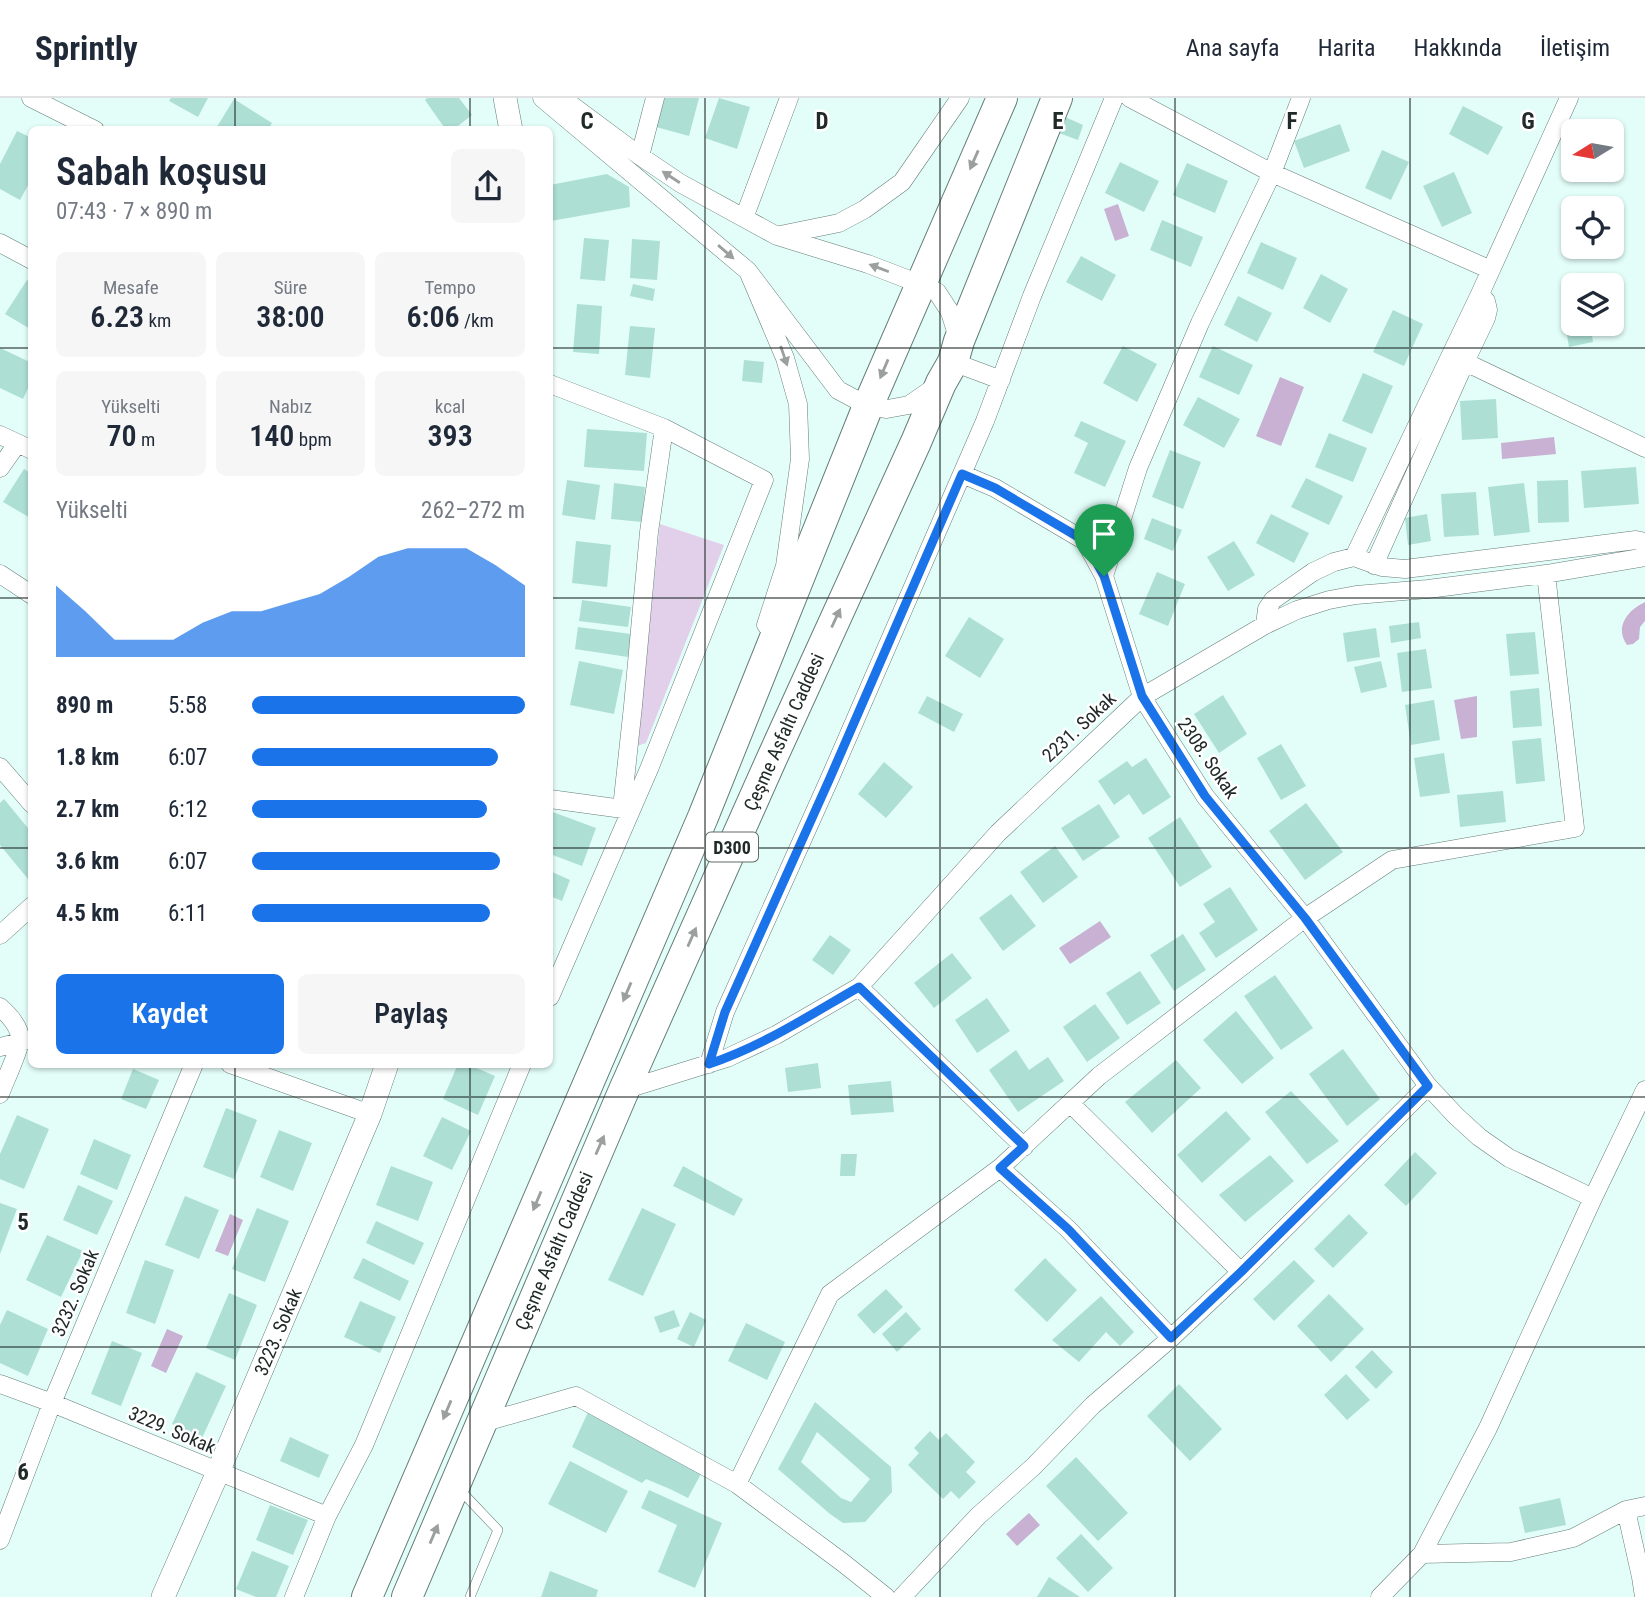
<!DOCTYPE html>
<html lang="tr">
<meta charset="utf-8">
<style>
:root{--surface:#fff;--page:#f6f6f7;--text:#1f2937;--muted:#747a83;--line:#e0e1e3;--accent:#1a73e8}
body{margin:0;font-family:"Roboto Condensed",sans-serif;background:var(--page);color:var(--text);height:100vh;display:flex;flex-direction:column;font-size:26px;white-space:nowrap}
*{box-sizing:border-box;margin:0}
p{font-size:23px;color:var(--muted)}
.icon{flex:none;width:38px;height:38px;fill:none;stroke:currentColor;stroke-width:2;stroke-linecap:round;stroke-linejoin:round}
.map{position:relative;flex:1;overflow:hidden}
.details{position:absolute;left:28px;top:28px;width:525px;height:942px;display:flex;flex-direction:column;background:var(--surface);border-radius:10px;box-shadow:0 2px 5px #0004}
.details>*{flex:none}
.needle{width:46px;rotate:259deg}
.controls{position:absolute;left:1561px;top:21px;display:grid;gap:14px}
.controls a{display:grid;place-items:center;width:63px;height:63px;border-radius:10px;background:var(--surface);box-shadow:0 2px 5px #0004;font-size:35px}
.pin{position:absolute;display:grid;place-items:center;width:60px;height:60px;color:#fff;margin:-72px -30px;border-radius:50% 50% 50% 0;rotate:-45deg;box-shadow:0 0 7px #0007}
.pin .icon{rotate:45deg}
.round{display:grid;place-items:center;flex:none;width:74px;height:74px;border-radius:10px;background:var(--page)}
.headline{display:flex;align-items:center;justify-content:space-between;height:119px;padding:0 28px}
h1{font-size:38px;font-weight:600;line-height:52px}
.stats{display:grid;grid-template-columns:repeat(3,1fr);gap:10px;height:119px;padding:7px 28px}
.stats div{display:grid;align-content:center;border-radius:10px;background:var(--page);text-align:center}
.stats b{font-size:30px;font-weight:600}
.stats small{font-size:19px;font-weight:400}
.stats p{font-size:19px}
.chart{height:196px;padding:14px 28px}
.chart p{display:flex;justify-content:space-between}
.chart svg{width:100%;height:126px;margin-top:7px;fill:var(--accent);opacity:.7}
.button{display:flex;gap:14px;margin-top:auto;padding:14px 28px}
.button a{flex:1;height:80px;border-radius:10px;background:var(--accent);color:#fff;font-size:28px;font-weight:600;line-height:80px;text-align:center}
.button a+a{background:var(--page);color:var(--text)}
ul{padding:0 28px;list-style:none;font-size:23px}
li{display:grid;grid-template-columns:112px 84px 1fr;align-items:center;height:52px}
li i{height:18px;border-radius:9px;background:var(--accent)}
header{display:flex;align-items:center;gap:42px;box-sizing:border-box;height:98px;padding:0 35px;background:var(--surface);border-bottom:2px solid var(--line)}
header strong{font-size:33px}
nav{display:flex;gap:38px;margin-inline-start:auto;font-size:24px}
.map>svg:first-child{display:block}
.green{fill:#e2d0eb}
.water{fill:#c8b1d3}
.building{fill:#addfd5;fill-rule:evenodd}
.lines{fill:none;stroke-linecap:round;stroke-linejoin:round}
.service-casing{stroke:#657d78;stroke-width:10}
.minor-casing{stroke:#657d78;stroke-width:19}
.tertiary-casing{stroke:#657d78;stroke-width:24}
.trunk-casing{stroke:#657d78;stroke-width:32}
.service{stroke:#fff;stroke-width:9}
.minor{stroke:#fff;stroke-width:18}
.tertiary{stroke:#fff;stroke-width:23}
.trunk{stroke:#fff;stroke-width:30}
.oneway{fill:#9b9f9e}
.route-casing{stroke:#fff;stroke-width:14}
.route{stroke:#1a73e8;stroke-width:9}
.grid{fill:none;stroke:#202a28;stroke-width:2;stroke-opacity:0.55}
.labels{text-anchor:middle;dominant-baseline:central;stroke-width:5;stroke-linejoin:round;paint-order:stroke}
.shield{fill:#fff;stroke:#636a68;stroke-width:2}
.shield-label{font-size:18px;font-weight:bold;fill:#202a28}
.street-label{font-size:19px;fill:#202a28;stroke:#fff}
.grid-label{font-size:23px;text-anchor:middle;font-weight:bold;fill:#202a28;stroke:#fff;stroke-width:5;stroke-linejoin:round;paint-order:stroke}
</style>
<header>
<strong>Sprintly</strong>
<nav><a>Ana sayfa</a><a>Harita</a><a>Hakkında</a><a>İletişim</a></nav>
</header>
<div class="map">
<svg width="1645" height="1499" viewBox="0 0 1645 1499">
<rect width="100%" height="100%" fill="#e3fef9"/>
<!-- green -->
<path class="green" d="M660 426 724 447 646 645 637 648Z"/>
<!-- water -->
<path class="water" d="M1118 106 1129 138 1115 143 1104 111Z
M1280 279 1304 289 1281 348 1256 338Z
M1554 339 1556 356 1502 361 1501 345Z
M1645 504V523L1640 529 1639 541 1633 546 1627 547C1614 529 1628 512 1645 504Z
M1477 598V639L1461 641 1454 602Z
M1100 823 1111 839 1070 866 1059 850Z
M230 1116 243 1122 228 1158 215 1153Z
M167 1231 183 1238 166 1275 151 1268Z
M1029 1415 1040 1427 1017 1448 1006 1436Z"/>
<!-- building -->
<path class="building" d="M171 0H208L198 19 169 3Z
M427 0H459L472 17 453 32H446L425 2Z
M663 0H699L689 38 656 29Z
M719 0 750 9 737 51 705 40Z
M234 1 272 25 268 32H215Z
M1463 8 1503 29 1488 57 1449 36Z
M1065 19 1083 27 1078 42 1059 35Z
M1340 26 1350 53 1304 70 1294 43Z
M17 33 32 40V80L20 102 0 91V66Z
M1382 52 1409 64 1391 102 1365 90Z
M1120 64 1159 83 1144 114 1105 95Z
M1187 65 1228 83 1215 115 1173 97Z
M1454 74 1472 115 1442 129 1423 88Z
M607 76 629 89 630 109 551 123 550 114V87Z
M1162 122 1203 139 1191 169 1150 152Z
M584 140 609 142 605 183 580 181Z
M632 141 660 143 657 182 630 180Z
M1261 144 1297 160 1283 192 1247 175Z
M1081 158 1116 177 1102 203 1066 184Z
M1321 176 1348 191 1330 225 1303 210Z
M27 182 32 185V232L5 216Z
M633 186 655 191 653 203 630 198Z
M1238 198 1272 215 1257 244 1224 227Z
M1573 201V226H1590L1593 244 1569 249 1561 203Z
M577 206 602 208 599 256 573 254Z
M1393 212 1423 226 1404 268 1373 254Z
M630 228 655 230 650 280 625 277Z
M1123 248 1157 266 1137 304 1103 285Z
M1213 248 1253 267 1239 297 1199 279Z
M0 250 32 265V282L23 301 0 290Z
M744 262 764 264 762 285 742 283Z
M1363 275 1393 288 1372 336 1342 323Z
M1198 299 1240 321 1224 350 1183 327Z
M1496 301 1498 340 1462 342 1460 303Z
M1081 323 1126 343 1105 389 1074 375 1088 345 1074 338Z
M587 331 647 335 644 373 584 369Z
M1329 335 1367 350 1353 384 1315 369Z
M1170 352 1201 364 1183 411 1152 399Z
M1636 369 1639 406 1584 410 1581 373Z
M24 371 32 376V421L3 404Z
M1306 380 1343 398 1329 427 1291 409Z
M567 382 600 387 595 422 562 417Z
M1568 382 1569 424 1538 425 1537 383Z
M614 385 645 389 642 424 611 421Z
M1524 385 1530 434 1494 438 1488 389Z
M1476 394 1479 437 1444 439 1441 396Z
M1271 416 1309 435 1294 465 1256 445Z
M1427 416 1431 443 1408 447 1405 420Z
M1152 420 1182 432 1173 453 1144 441Z
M576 443 611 447 607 489 572 485Z
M1234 443 1255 477 1228 493 1207 459Z
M1157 474 1185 486 1168 528 1139 516Z
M582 502 631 509 628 529 579 523Z
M969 519 1004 541 980 580 945 558Z
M1419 524 1421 540 1391 545 1389 528Z
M578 529 631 536 628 559 575 551Z
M1376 530 1380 559 1347 564 1343 535Z
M1535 534 1539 576 1510 578 1506 536Z
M1426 551 1432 590 1402 594 1397 555Z
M579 563 623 572 614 616 570 607Z
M1381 563 1387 589 1361 595 1354 569Z
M1539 590 1542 628 1513 630 1510 593Z
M1223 597 1247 636 1219 655 1194 616Z
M927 598 963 616 954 634 918 615Z
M1434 602 1440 642 1411 647 1405 607Z
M1541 640 1545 683 1516 686 1512 643Z
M1281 646 1306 688 1281 702 1257 660Z
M1444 655 1450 695 1420 699 1414 660Z
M1146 660 1171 699 1143 717 1129 696 1114 707 1098 683 1127 663 1132 669Z
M884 664 913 689 886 720 858 696Z
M1503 693 1506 724 1460 729 1457 697Z
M4 701 32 735V778L28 781 0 747V705Z
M1306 705 1343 754 1305 782 1269 733Z
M1099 706 1120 739 1083 763 1061 730Z
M550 713 596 730 582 768 550 756Z
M1180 719 1212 769 1180 789 1148 740Z
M1055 748 1078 779 1043 805 1020 774Z
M550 773 570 782 562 803 550 798Z
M1230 789 1258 832 1216 860 1199 835 1215 824 1203 806Z
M1011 796 1036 828 1003 853 979 820Z
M1183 836 1206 872 1174 893 1150 857Z
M830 837 851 852 833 877 812 862Z
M952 855 972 880 934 910 914 885Z
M1140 873 1161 905 1127 927 1106 895Z
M1275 877 1313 930 1281 952 1244 898Z
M987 900 1010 933 977 955 955 922Z
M1095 906 1120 940 1087 964 1063 929Z
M1236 913 1274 960 1242 986 1203 942Z
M1343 951 1380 1001 1347 1028 1309 976Z
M1016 952 1029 972 1048 959 1064 983 1018 1014 989 972Z
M1176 962 1201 990 1152 1035 1125 1004Z
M818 965 821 990 788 994 785 970Z
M458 966H467L495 978 478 1017 443 1001Z
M133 971 159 982 146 1011 121 1001Z
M891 983 894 1014 851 1017 848 987Z
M1291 993 1339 1043 1307 1066 1265 1014Z
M226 1010 257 1022 234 1081 203 1069Z
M1226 1013 1251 1041 1202 1085 1177 1057Z
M17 1017 49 1031 24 1091 0 1081V1056Z
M442 1019 471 1033 452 1072 423 1058Z
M279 1032 312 1045 293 1093 260 1079Z
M94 1041 131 1057 117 1092 80 1076Z
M1415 1054 1437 1075 1406 1108 1384 1087Z
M841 1056H857L855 1078H840Z
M1270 1057 1294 1083 1245 1124 1219 1097Z
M391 1068 433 1084 418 1123 376 1107Z
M683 1068 743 1101 734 1118 673 1088Z
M78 1087 113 1103 97 1137 63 1122Z
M185 1098 219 1112 199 1161 165 1147Z
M0 1105 17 1111 0 1156Z
M257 1110 289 1123 265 1184 232 1171Z
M642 1110 676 1126 643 1198 608 1182Z
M1349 1116 1368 1135 1333 1170 1314 1151Z
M376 1123 424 1145 414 1167 366 1145Z
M47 1137 83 1153 61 1199 26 1182Z
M363 1160 409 1183 400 1203 353 1180Z
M1045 1160 1077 1192 1047 1224 1014 1192Z
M145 1162 174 1172 155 1226 126 1215Z
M1294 1162 1315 1183 1274 1223 1253 1201Z
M886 1191 903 1209 874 1236 857 1217Z
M229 1195 257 1207 235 1262 206 1250Z
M1329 1196 1364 1231 1331 1264 1297 1228Z
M1101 1198 1134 1234 1120 1248 1106 1234 1079 1264 1052 1242Z
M360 1203 396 1219 380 1255 344 1239Z
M7 1212 48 1231 28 1278 0 1265V1227Z
M674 1212 680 1228 660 1235 654 1219Z
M690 1214 706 1222 694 1249 677 1241Z
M906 1214 921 1231 897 1254 882 1236Z
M746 1225 785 1244 767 1282 728 1263Z
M112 1243 142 1255 121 1308 91 1296Z
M1372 1252 1393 1274 1376 1291 1355 1269Z
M196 1274 226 1288 202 1340 172 1326Z
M1346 1276 1370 1302 1347 1322 1324 1297Z
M1179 1286 1222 1331 1190 1363 1147 1318Z
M815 1304 891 1369 892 1394 865 1424 843 1425 830 1416 778 1371ZM817 1334 870 1381 851 1404 841 1400 801 1364Z
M589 1312 702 1374 688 1400 670 1391 646 1381 642 1385 572 1349Z
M930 1333 939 1342 946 1335 975 1364 966 1374 976 1384 959 1401 951 1393 943 1401 908 1367 919 1355 914 1350Z
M290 1339 329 1357 319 1380 280 1363Z
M1076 1359 1128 1415 1098 1443 1046 1388Z
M570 1363 628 1393 606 1435 548 1406Z
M649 1392 722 1425 695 1490 658 1474 677 1427 641 1410Z
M1560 1400 1566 1427 1525 1435 1519 1409Z
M270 1407 308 1422 293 1457 256 1442Z
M1081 1436 1113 1470 1088 1494 1056 1460Z
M252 1453 289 1468 276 1499H256L236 1491Z
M550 1473 598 1492 596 1499H541Z
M1049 1479 1080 1499H1037Z"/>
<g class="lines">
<!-- service casing -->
<g class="service-casing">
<path id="service" d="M460 1392 498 1432 470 1499"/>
</g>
<!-- minor casing -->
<g class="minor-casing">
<path id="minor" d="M31 0 95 32
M542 0 748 173 838 292 868 308 887 311 909 307 935 289
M562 0 640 58 680 85 777 138 868 166 920 186 937 194 950 214 959 243
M1130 0 1272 75 1491 172
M640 58 655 0
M744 120 789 0
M780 137 839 125 865 111 902 84 960 0
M0 145 32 162
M748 173 785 260 798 306 800 361 785 468 766 527
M953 264 1001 282
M1465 264 1645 350
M550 286 664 330 764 382 649 671 550 899
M0 337 32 352
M0 370 17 346
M962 376 995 390 1085 443 1104 478 1142 599 1205 698 1305 820 1428 988 1456 1018 1479 1039 1509 1060 1593 1100
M1354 459 1480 196 1569 0
M1374 467 1465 264 1486 220 1488 212 1486 203 1480 196
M0 476 32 497
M1104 478 1138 370 1200 225 1272 75 1301 0
M1265 527 1267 511 1273 502 1313 474 1334 464 1354 459 1382 469 1405 471 1636 442 1645 444
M0 669 32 706
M550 701 630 712
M622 710 633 608 649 434 664 330
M0 837 32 808
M859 889 1024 1049
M0 909C9 917 21 930 20 943 20 951 4 985 0 996
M0 949 28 942
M230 966 370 1016
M709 966 725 914 830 680 985 323 1032 198 1114 0
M624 992 727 960 776 937 859 889 998 735 1142 599 1265 527 1297 512 1329 502 1356 497 1428 491 1546 476 1645 459
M1070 1005 1241 1174
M1000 1070 1068 1131 1171 1240
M0 1286 52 1305 327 1418
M482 1325 576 1298 737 1386 842 1464 886 1499
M737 1386 830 1196 1000 1070 1099 978 1305 820 1392 762 1575 730 1546 476
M1626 1412 1641 1479 1644 1499
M0 1442 52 1305 194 966
M1422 1456 1511 1454 1573 1440 1626 1412 1645 1408
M294 1499 327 1418 364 1347 522 966
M902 1499 978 1418 1033 1369 1093 1307 1171 1240 1241 1174 1428 988
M1380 1499 1422 1456 1488 1330 1593 1100 1645 992"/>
</g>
<!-- tertiary casing -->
<g class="tertiary-casing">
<path id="tertiary" d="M505 0 511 32
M163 1499 218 1374 370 1016 387 966"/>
</g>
<!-- trunk casing -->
<g class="trunk-casing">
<path id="trunk" d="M367 1499 703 719 868 308 1002 0
M407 1499 624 992 772 660 916 344 941 285 953 264 959 243 1057 0"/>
</g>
<!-- service -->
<use href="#service" class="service"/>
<!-- minor -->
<use href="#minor" class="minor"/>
<!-- tertiary -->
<use href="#tertiary" class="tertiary"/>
<!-- trunk -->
<use href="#trunk" class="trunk"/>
</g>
<!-- one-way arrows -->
<defs><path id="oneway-solid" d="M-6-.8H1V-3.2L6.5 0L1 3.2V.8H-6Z" transform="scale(1.75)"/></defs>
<g class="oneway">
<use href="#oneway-solid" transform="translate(974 62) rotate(114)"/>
<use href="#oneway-solid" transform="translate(671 79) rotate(-147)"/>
<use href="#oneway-solid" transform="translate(726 154) rotate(41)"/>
<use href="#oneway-solid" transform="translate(879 170) rotate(-159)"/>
<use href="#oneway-solid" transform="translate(784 258) rotate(71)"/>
<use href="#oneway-solid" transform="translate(884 271) rotate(113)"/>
<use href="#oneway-solid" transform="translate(836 520) rotate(-65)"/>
<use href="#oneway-solid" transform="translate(692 839) rotate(-66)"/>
<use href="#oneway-solid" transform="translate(627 894) rotate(113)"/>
<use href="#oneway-solid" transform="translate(600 1047) rotate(-66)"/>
<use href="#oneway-solid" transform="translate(537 1103) rotate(113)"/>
<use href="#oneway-solid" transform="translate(447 1312) rotate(113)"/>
<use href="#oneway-solid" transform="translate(434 1436) rotate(-67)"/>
</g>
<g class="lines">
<!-- route casing -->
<g class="route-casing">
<path id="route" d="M962 376 995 390 1085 443 1104 478 1142 598 1205 698 1305 820 1428 988 1241 1174 1171 1240 1068 1131 1000 1070 1024 1048 859 889C810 917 763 948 709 966L725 914 830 680Z"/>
</g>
<!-- route -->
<use href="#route" class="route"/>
</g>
<!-- grid -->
<path class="grid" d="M235 0V32M470 0V32M705 0V1499M940 0V1499M1175 0V1499M1410 0V1499M0 250H32M550 250H1645M0 500H32M550 500H1645M0 750H32M550 750H1645M235 966V1499M470 966V1499M0 999H1645M0 1249H1645"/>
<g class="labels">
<!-- shield labels -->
<rect class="shield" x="706" y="734.5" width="52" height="29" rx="5"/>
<g class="shield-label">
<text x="732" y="749">D300</text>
</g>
<!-- street labels -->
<g class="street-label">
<text transform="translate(1079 629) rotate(-43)">2231. Sokak</text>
<text transform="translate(784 634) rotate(-66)">Çeşme Asfaltı Caddesi</text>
<text transform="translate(1208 660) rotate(56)">2308. Sokak</text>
<text transform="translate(554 1153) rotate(-67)">Çeşme Asfaltı Caddesi</text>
<text transform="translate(75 1195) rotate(-67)">3232. Sokak</text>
<text transform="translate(278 1234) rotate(-67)">3223. Sokak</text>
<text transform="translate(172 1332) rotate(23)">3229. Sokak</text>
</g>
</g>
<g class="grid-label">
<text x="587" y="31">C</text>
<text x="822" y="31">D</text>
<text x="1058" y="31">E</text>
<text x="1292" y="31">F</text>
<text x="1528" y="31">G</text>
<text x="23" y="1132">5</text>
<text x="23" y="1382">6</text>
</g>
</svg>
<div class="controls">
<a><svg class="needle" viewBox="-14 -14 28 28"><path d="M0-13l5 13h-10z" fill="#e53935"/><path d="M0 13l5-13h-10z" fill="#747a83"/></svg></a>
<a><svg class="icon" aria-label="locate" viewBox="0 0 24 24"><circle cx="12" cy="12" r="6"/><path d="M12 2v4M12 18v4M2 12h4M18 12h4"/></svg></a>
<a><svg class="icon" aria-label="layers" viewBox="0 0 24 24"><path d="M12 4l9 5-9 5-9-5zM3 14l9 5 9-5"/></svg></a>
</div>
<div class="pin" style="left:1104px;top:478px;background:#1e9e55"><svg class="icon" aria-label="arrive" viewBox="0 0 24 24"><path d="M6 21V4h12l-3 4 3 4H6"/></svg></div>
<section class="details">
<div class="headline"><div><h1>Sabah koşusu</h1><p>07:43 · 7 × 890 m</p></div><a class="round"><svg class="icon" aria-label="share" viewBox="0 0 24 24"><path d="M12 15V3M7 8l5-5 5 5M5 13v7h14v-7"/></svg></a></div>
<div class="stats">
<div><p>Mesafe</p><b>6.23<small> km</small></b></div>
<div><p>Süre</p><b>38:00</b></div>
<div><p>Tempo</p><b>6:06<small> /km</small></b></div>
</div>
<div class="stats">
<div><p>Yükselti</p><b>70<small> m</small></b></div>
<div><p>Nabız</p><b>140<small> bpm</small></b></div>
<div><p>kcal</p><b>393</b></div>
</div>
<div class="chart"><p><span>Yükselti</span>262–272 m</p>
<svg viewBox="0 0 160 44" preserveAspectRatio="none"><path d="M0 44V19L10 28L20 38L30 38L40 38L50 32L60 28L70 28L80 25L90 22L100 16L110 9L120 6L130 6L140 6L150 12L160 19V44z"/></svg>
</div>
<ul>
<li><b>890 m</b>5:58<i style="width:100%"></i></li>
<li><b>1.8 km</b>6:07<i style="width:90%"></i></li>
<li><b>2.7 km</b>6:12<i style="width:86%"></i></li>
<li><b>3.6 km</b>6:07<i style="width:91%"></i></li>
<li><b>4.5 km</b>6:11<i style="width:87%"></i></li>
</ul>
<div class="button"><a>Kaydet</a><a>Paylaş</a></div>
</section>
</div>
